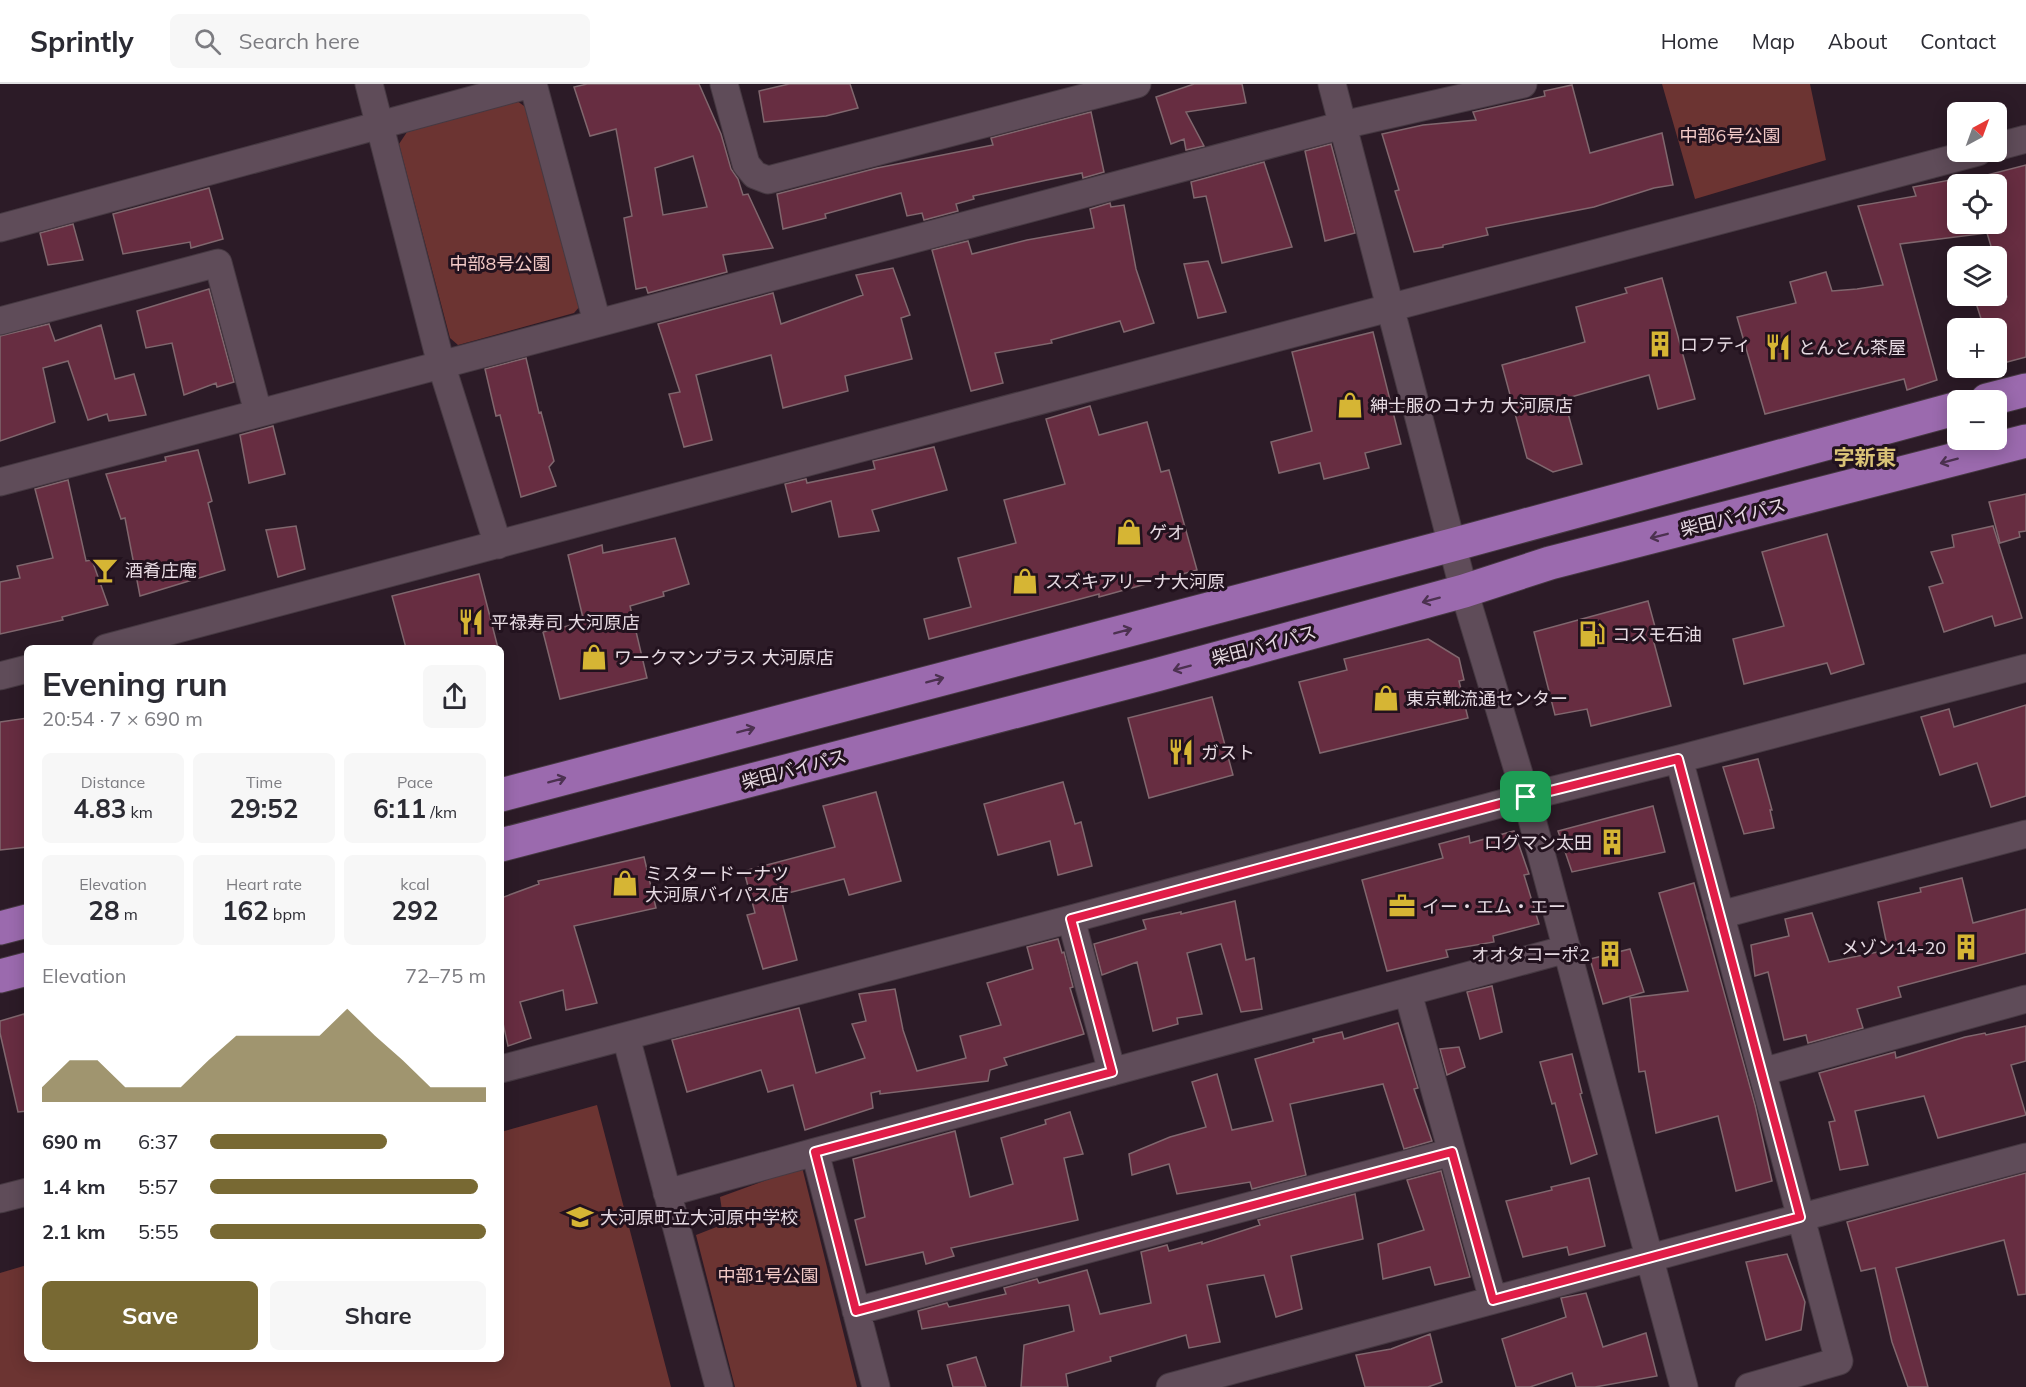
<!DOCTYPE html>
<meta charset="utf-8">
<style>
:root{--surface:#fff;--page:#f7f7f7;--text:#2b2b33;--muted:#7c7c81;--line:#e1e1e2;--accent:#786933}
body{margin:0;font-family:Mulish,"Noto Sans JP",sans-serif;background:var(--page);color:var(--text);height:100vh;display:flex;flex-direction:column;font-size:22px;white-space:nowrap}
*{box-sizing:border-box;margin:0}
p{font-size:20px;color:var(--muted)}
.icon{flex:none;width:33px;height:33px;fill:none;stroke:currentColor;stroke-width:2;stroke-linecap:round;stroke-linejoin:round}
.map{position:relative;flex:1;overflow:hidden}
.panel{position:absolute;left:24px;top:561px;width:480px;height:717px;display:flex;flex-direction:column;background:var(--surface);border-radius:9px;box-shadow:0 3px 15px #0003}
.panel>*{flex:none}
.needle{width:39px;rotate:41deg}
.fabs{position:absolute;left:1947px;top:18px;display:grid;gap:12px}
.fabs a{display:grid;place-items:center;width:60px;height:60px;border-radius:9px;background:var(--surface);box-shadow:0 3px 15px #0003;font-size:30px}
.pin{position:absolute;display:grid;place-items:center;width:51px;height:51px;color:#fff;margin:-26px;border-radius:12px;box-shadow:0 3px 9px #0006}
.round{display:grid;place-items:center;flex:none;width:63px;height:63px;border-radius:9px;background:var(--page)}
.headline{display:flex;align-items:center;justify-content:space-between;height:102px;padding:0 18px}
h1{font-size:33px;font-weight:700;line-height:45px}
.stats{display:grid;grid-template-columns:repeat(3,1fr);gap:9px;height:102px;padding:6px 18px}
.stats div{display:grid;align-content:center;border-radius:9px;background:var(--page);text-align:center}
.stats b{font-size:26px;font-weight:700}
.stats small{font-size:16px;font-weight:400}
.stats p{font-size:16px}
.chart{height:168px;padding:12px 18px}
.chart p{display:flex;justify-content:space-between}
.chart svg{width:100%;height:108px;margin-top:6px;fill:var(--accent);opacity:.7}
.primary-button{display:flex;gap:12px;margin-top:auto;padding:12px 18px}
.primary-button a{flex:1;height:69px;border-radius:9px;background:var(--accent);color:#fff;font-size:24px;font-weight:700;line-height:69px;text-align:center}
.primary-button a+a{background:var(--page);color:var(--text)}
ul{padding:0 18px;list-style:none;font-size:20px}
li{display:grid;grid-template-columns:96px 72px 1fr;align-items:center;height:45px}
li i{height:15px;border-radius:8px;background:var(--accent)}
header{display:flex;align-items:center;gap:36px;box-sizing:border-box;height:84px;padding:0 30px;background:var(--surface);border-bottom:2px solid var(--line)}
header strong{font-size:28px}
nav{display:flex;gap:33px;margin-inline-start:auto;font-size:21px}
.search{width:420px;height:54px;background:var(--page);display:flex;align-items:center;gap:15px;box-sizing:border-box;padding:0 21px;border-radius:9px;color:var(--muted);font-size:22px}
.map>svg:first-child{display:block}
.green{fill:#6c3432}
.building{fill:#672d41;stroke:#80676e;stroke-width:1.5;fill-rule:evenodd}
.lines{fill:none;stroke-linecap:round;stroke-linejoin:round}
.minor-casing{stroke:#463942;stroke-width:29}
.trunk-casing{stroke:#463942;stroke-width:35}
.minor{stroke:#5f4c59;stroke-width:27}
.trunk{stroke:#9b6aae;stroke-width:33}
.oneway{stroke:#4c3150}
.route-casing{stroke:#fff;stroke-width:12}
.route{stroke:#e11d48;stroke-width:8}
.labels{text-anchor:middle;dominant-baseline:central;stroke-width:6;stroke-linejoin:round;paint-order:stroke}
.park-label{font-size:18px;fill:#f2c9c6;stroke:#22121e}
.poi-label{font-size:18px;fill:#e6dae2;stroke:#22121e;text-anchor:start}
.street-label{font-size:18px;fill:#e6dae2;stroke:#22121e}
.quarter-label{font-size:21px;font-weight:bold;fill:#dac377;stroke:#22121e}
</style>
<header>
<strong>Sprintly</strong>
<div class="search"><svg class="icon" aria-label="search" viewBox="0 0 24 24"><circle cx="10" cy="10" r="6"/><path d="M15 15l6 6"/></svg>Search here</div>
<nav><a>Home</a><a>Map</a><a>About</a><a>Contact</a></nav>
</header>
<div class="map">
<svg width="2026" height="1303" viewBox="0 0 2026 1303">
<rect width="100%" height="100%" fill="#2c1b27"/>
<!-- green -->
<path class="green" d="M1662 0H1810L1826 76 1695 115Z
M517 17 527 24 581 221 574 229 458 261 450 254 399 60 407 48Z
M597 1021 671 1303H0V1189L27 1181V1275H501V1048Z
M802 1083 857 1303H735L696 1151 724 1140 720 1113Z"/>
<!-- building -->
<path class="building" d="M587 0H699L721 50 731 85 738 95 743 111 748 110 773 164 723 171 727 188 648 209 646 203 636 205 624 134 632 132 616 45 590 52 574 3ZM693 72 707 123 663 131 655 84Z
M789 0H850L858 24 826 32 764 38 759 7Z
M1194 0H1242L1246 19 1186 28 1204 62 1186 66 1184 55 1171 60 1156 13Z
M1572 1 1590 69 1662 49 1673 101 1654 104 1594 123 1486 144 1488 151 1443 161V163L1414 168 1395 107 1399 106 1382 50 1423 41 1476 36 1473 28 1545 12 1544 7Z
M1091 28 1104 88 1083 94 1082 89 1047 96 973 112 974 115 956 120 958 127 924 136 922 129 907 132 901 109 825 130 826 134 783 145 777 110 877 84 993 61 991 54Z
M1331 60 1355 149 1325 157 1305 67Z
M1264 78 1292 163 1222 179 1206 112 1194 114 1191 98Z
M2026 81V273L1996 281V244H1984L1976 219 2007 213 1996 179V172H1994L1987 149 1900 160 1937 296 1907 306 1904 295 1765 330 1737 233 1796 219 1790 198 1826 188 1832 207 1857 205 1883 201 1858 122 1916 112 1913 103 1955 95 1956 99ZM1958 100H1996V140H1958Z
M209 104 223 155 191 164 190 158 123 170 113 130Z
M1110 119 1111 123 1124 121 1136 185 1154 239 1124 248 1120 237 1051 256 1052 259 995 269 1003 299 971 307 932 166 968 157 972 170 1027 156 1094 144 1090 125Z
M73 140 83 176 48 181 40 149Z
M1208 177 1226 228 1198 234 1184 180Z
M893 184 910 231 901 234 912 275 845 292 848 307 783 324 771 271 696 291 712 356 684 363 669 310 680 308 658 240 773 209 781 240 863 211 856 191Z
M1662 194 1695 315 1658 325 1649 291 1564 315 1582 380 1553 388 1527 374 1502 281 1585 258 1576 223 1627 209 1625 204Z
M209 205 234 298 217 303 216 299 184 311 172 259 146 264 137 227Z
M49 240 55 257 101 241 115 295 134 290 146 331 109 337 107 330 88 336 68 277 43 284 55 338 0 357V252Z
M1373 248 1401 360 1365 369 1369 384 1324 395 1320 379 1279 389 1271 358 1312 347 1292 268Z
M526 274 539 329 541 328 554 377 549 383 556 402 521 413 500 331 496 332 485 285Z
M1090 322 1099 351 1147 338 1161 388 1169 386 1197 486 1099 513V510L929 555 924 535 971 523 958 474 1016 459 1004 416 1065 400 1046 335Z
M273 342 285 390 249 399 240 351Z
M934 363 947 406 872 426 879 447 839 453 831 417 792 428 785 400 806 395 807 399 875 385 873 377Z
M198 366 212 417 208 419 225 486 140 512 125 434 121 435 106 390 166 377 165 373Z
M68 396 86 477 92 476 108 521 62 533 63 536 0 550V498L20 494 17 482 53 474 35 405Z
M2026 410V447L2019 448 2020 453 2000 459 1989 418Z
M296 442 305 485 278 493 266 446Z
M1993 442 2022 534 1995 542 1992 532 1944 548 1929 503 1943 499 1931 468 1954 463 1952 451Z
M1827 450 1864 580 1831 590 1827 579 1744 600 1733 555 1784 542 1762 468Z
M675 454 689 500 663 508 664 512 630 522 647 594 560 615 543 548 584 538 568 471 602 461 603 469Z
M479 490 498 564H406L392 512Z
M1648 517 1658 554 1653 555 1671 622 1591 642 1587 625 1555 631 1534 548Z
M1428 555 1459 574 1464 596 1459 597 1468 634 1320 669 1299 598 1347 586 1344 575Z
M1212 613 1233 691 1149 714 1128 634Z
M2026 621V712L1991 723 1977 679 1940 691 1921 633 1949 625 1954 643Z
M27 634V763L0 766V638Z
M1758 675 1772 726H1770L1774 744 1744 750 1723 683Z
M1063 698 1075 740 1081 738 1092 782 1058 791 1050 757 998 771 984 720Z
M876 708 901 797 849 811 844 795 780 811 797 876 763 885 747 831 755 829 744 787 835 763 823 722Z
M1653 722 1665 768 1572 788 1558 747Z
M1514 747 1529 790 1524 791 1539 840 1493 852 1494 858 1446 866 1448 873 1387 887 1362 796 1443 774 1439 760 1469 752 1470 759Z
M644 773 656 824 574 842 597 919 566 926 563 906 520 918 531 954 508 962 501 930V814L539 800 538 797Z
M1962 794 1973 839 2026 825V869L1898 903 1901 913 1857 925 1863 944 1808 959 1806 951 1784 956 1768 888 1755 892 1751 861 1789 852 1785 835 1812 829 1829 878 1888 866 1878 818 1921 808 1920 804Z
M1694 799 1755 1021 1772 1097 1736 1107 1718 1032 1656 1049 1645 987 1639 988 1630 914 1688 907 1659 809Z
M1235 817 1246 876 1254 874 1262 925 1241 928 1221 860 1187 869 1202 930 1177 934 1178 940 1153 947 1137 878 1102 891 1094 860 1146 845 1143 836 1181 828V830Z
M1058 855 1062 869 1064 868 1073 903 1070 904 1084 950 1004 974 1007 981 990 986 988 997 880 1010V1007L871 1009 873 1024 805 1046 793 1001 768 1008 761 986 687 1008 672 956 799 924 816 989 865 974 852 940 866 937 859 910 895 905 903 946 917 987 966 974 960 952 1001 941 987 899 1033 885 1027 863Z
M1630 865 1644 908 1603 920 1590 875Z
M1492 902 1502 948 1480 955 1467 908Z
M24 930 27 942V1027L18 1028 0 949V937Z
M1398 939 1418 1004 1414 1005 1432 1057 1404 1065 1383 1000 1290 1020 1306 1091 1252 1105 1250 1098 1177 1110 1169 1080 1132 1091 1129 1070 1170 1053 1206 1043 1192 998 1217 990 1232 1046 1273 1037 1255 975 1314 958 1313 955 1342 948 1344 955Z
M2026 942V977L2011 981 2026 1031 1938 1054 1924 1012 1855 1027 1868 1081 1840 1086 1829 1038 1835 1037 1819 989 1895 968 1896 974 1965 953 1985 949 1986 951Z
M1459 963 1465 983 1447 991 1440 965Z
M1572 970 1582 1009 1580 1010 1597 1070 1571 1080 1555 1019 1552 1020 1540 978Z
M1070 1028 1083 1070 1064 1074 1078 1136 951 1164 954 1172 926 1180 923 1168 866 1181 855 1136 865 1133 853 1075 955 1047 970 1113 1013 1100 1001 1054 1046 1040 1045 1036Z
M1441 1087 1470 1193 1435 1201 1430 1183 1383 1195 1378 1160 1424 1146 1407 1096Z
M2026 1089V1210L2018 1211 2004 1156 1896 1184 1928 1303H1908L1892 1258 1875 1184 1861 1187 1847 1138Z
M1589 1094 1605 1162 1569 1171 1567 1163 1523 1173 1506 1117 1552 1106 1551 1103Z
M1355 1110 1363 1155 1291 1172 1302 1225 1276 1233 1264 1191 1207 1201 1220 1258 1189 1264 1186 1251 1110 1273 1111 1277 1066 1290 1068 1303H1021L1024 1261 1074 1247 1069 1221 922 1245 918 1227 947 1219 949 1223 1006 1210 1004 1204 1037 1195 1039 1199 1087 1186 1100 1230 1151 1219 1141 1168 1167 1161 1169 1167 1202 1158V1160L1260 1141 1258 1136Z
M1787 1170 1805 1218 1801 1246 1766 1256 1746 1178Z
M1586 1209 1603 1263 1646 1249 1657 1292 1595 1303H1576L1572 1289 1530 1303H1516L1502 1255 1566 1233 1561 1214Z
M1430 1250 1442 1298 1428 1303H1365L1356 1271 1391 1265Z
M976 1273 986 1303H953L947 1281Z"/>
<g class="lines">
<!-- minor casing -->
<g class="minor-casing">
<path id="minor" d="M369 0 441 280 498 461
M533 0 597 238
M724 0 746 80 755 91 768 96 1137 0
M1332 0 1464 507 1526 713 1684 1303
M1996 63 2026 55
M0 144 531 0
M0 237 218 179 258 328
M0 398 1343 41 1523 0
M106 564 1978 68
M0 592 27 585
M1679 675 1839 1277 1749 1303
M1720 831 2026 750
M1071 835 1112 988
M1408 909 1493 1216
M626 953 719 1303
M501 985 1071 835 1526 713 1679 675 2026 584
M1762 988 2026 915
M667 1109 815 1068
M0 1115 27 1108
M856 1227 1452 1068
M876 1303 815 1068 1567 865
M1170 1303 2026 1073"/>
</g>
<!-- trunk casing -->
<g class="trunk-casing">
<path id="trunk" d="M1987 316 2026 306
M501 711 1452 461 1958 324
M501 761 1156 591 1464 507 1550 479 2026 357
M0 844 27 837
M0 892 27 885"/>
</g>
<!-- minor -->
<use href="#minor" class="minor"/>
<!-- trunk -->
<use href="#trunk" class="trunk"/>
</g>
<!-- one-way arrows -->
<defs><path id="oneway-shaft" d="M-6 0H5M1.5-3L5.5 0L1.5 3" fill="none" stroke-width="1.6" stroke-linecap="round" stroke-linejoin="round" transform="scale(1.5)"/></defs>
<g class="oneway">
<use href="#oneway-shaft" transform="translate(1949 377) rotate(165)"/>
<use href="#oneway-shaft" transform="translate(1659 452) rotate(166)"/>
<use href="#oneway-shaft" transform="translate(1431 516) rotate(165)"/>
<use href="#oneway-shaft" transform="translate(1123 547) rotate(-15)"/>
<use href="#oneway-shaft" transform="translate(1182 584) rotate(165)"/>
<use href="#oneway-shaft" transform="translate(935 596) rotate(-15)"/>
<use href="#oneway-shaft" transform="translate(746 646) rotate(-15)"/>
<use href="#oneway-shaft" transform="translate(557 696) rotate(-15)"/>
</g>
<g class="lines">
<!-- route casing -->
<g class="route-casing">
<path id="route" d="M1678 675 1800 1133 1493 1216 1452 1068 856 1227 815 1068 1112 988 1071 835 1526 713Z"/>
</g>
<!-- route -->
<use href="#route" class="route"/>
</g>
<!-- icons -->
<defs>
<g id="building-bare" transform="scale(2.07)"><path d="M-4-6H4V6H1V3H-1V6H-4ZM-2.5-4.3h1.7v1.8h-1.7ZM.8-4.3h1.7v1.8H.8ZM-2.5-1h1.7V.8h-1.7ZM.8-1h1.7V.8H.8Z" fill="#d6b534" stroke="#22121e" stroke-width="2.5" paint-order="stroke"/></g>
<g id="restaurant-bare" transform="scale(2.07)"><path d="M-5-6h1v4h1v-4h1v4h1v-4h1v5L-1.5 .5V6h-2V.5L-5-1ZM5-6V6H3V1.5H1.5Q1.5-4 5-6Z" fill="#d6b534" stroke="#22121e" stroke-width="2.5" paint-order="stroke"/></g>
<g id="shop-bare" transform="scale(2.07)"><path d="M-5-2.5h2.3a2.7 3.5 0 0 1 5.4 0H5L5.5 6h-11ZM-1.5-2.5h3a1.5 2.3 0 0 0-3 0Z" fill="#d6b534" stroke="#22121e" stroke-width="2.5" paint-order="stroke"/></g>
<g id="bar-bare" transform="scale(2.07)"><path d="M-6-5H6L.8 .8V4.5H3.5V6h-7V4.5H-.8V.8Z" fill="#d6b534" stroke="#22121e" stroke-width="2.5" paint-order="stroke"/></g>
<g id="fuel-bare" transform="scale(2.07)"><path d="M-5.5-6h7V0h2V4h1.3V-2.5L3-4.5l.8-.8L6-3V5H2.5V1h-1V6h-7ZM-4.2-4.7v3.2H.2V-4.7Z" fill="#d6b534" stroke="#22121e" stroke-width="2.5" paint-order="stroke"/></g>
<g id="office-bare" transform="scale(2.07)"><path d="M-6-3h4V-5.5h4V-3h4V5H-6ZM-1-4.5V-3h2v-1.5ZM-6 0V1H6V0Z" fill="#d6b534" stroke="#22121e" stroke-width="2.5" paint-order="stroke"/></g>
<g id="school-bare" transform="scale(2.07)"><path d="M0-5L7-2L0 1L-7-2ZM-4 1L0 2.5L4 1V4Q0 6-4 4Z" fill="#d6b534" stroke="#22121e" stroke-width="2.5" paint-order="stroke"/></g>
</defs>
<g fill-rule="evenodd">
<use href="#building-bare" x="1660" y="260"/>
<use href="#restaurant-bare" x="1778" y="263"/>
<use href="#shop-bare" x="1350" y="321"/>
<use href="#shop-bare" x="1129" y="448"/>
<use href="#bar-bare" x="105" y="486"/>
<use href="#shop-bare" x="1025" y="497"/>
<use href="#restaurant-bare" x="471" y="538"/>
<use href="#fuel-bare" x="1592" y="550"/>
<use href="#shop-bare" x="594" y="573"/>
<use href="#shop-bare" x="1386" y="614"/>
<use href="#restaurant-bare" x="1181" y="668"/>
<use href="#building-bare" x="1612" y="758"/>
<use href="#shop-bare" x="625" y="799"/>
<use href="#office-bare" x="1402" y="822"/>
<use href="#building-bare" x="1966" y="863"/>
<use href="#building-bare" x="1610" y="870"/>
<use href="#school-bare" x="580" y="1133"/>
</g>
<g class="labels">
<!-- park labels -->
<g class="park-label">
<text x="1730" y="51">中部6号公園</text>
<text x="500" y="179">中部8号公園</text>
<text x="768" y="1191">中部1号公園</text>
</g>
<!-- poi labels -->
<g class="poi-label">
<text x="1680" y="260">ロフティ</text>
<text x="1798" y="263">とんとん茶屋</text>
<text x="1370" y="321">紳士服のコナカ 大河原店</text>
<text x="1149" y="448">ゲオ</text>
<text x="125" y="486">酒肴庄庵</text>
<text x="1045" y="497">スズキアリーナ大河原</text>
<text x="491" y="538">平禄寿司 大河原店</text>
<text x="1612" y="550">コスモ石油</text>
<text x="614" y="573">ワークマンプラス 大河原店</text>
<text x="1406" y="614">東京靴流通センター</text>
<text x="1201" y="668">ガスト</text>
<text x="1592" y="758" text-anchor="end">ログマン太田</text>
<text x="645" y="789">ミスタードーナツ<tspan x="645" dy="21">大河原バイパス店</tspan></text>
<text x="1422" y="822">イー・エム・エー</text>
<text x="1946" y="863" text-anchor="end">メゾン14-20</text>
<text x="1590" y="870" text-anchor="end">オオタコーポ2</text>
<text x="600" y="1133">大河原町立大河原中学校</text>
</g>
<!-- street labels -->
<g class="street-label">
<text transform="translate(1733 433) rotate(-14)">柴田バイパス</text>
<text transform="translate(1264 561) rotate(-15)">柴田バイパス</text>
<text transform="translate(794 685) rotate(-15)">柴田バイパス</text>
</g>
<!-- quarter labels -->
<g class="quarter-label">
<text x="1865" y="373">字新東</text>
</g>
</g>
</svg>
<div class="fabs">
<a><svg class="needle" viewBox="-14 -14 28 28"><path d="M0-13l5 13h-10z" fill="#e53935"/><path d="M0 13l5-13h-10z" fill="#7c7c81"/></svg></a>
<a><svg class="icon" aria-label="locate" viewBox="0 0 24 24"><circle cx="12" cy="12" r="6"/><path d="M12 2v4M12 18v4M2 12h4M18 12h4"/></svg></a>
<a><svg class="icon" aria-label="layers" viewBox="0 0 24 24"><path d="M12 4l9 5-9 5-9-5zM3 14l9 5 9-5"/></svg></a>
<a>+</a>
<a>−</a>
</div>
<div class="pin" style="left:1526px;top:713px;background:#1e9e55"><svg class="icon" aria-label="arrive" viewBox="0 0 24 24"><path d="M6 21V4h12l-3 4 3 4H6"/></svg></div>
<section class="panel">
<div class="headline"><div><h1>Evening run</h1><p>20:54 · 7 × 690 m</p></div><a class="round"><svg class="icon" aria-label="share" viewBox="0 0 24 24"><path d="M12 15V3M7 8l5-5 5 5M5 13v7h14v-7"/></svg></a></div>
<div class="stats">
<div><p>Distance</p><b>4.83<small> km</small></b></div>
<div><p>Time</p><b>29:52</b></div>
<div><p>Pace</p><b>6:11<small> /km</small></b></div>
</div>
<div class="stats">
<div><p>Elevation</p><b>28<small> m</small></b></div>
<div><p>Heart rate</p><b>162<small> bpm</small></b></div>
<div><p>kcal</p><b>292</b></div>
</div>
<div class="chart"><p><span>Elevation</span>72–75 m</p>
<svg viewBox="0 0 160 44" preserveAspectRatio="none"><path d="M0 44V38L10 27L20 27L30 38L40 38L50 38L60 27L70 17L80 17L90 17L100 17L110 6L120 17L130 27L140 38L150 38L160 38V44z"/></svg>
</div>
<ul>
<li><b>690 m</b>6:37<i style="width:64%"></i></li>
<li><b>1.4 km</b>5:57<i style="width:97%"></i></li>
<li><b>2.1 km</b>5:55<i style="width:100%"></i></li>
</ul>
<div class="primary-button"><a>Save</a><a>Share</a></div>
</section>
</div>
